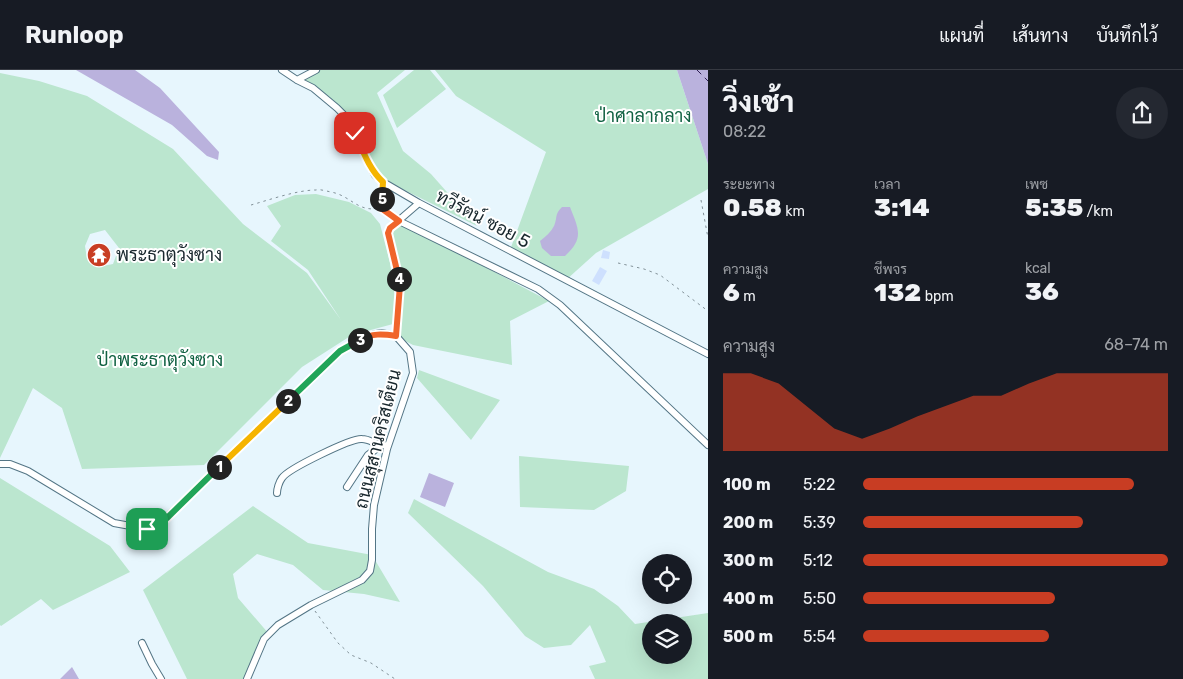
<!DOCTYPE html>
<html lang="th">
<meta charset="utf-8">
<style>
:root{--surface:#171b24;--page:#242831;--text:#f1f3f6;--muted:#9ea1a6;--line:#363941;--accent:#c83d23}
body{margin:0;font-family:Rubik,Sarabun,sans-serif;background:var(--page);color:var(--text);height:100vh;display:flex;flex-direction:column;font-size:19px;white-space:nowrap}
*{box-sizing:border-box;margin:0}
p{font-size:16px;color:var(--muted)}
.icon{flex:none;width:28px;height:28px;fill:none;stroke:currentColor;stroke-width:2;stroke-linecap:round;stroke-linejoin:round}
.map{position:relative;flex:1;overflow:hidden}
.details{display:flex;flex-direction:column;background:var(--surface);width:475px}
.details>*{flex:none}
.tools{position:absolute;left:642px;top:484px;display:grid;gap:10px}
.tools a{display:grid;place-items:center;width:50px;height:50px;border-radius:50%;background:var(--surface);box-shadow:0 5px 20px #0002;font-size:25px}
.pin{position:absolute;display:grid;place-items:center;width:42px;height:42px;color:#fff;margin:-21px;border-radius:10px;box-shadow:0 2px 8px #0006}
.km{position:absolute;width:25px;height:25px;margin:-12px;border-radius:50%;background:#222;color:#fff;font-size:14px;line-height:25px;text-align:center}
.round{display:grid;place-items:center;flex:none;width:52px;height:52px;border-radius:26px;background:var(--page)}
.summary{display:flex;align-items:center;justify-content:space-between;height:85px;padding:0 15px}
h1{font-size:28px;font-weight:800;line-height:38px}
.metrics{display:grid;grid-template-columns:repeat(3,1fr);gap:8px;height:85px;padding:5px 15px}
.metrics div{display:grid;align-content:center}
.metrics b{font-size:25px;font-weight:800}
.metrics small{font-size:14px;font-weight:400}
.metrics p{font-size:14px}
.chart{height:140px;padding:10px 15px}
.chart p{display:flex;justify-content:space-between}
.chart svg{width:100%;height:90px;margin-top:5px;fill:var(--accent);opacity:.7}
ul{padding:0 15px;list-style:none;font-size:16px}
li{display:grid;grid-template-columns:80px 60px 1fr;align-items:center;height:38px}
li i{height:12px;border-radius:6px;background:var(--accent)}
header{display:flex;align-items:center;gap:30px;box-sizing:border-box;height:70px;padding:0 25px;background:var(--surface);border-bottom:1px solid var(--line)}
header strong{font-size:24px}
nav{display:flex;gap:28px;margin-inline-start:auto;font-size:18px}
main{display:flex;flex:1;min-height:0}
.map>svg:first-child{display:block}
.green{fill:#bbe6cf;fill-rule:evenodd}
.water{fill:#bab2dd}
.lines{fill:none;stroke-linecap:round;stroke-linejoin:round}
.ferry{stroke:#2f1f54;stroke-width:1;stroke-dasharray:6 5;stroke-linecap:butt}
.building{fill:#cee0fe}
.minor-casing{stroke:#537585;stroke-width:8}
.path{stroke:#829198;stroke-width:1;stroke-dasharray:2.5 4;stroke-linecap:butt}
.minor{stroke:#fff;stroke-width:6}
.split-1-casing{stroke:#fff;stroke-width:10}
.split-2-casing{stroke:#fff;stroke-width:10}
.split-3-casing{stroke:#fff;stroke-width:10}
.split-4-casing{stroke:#fff;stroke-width:10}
.split-5-casing{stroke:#fff;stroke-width:10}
.split-6-casing{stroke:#fff;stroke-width:10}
.split-1{stroke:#22a559;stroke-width:6}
.split-2{stroke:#f5b400;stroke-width:6}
.split-3{stroke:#22a559;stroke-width:6}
.split-4{stroke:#f0652b;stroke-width:6}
.split-5{stroke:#f0652b;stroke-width:6}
.split-6{stroke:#f5b400;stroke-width:6}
.labels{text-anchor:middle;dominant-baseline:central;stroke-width:4;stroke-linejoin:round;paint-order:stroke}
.park-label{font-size:18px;fill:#106142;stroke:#fff}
.street-label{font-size:18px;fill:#18272d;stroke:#fff}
.poi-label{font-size:18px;fill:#18272d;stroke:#fff;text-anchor:start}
</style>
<header>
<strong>Runloop</strong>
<nav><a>แผนที่</a><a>เส้นทาง</a><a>บันทึกไว้</a></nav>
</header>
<main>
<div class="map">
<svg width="708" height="609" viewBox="0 0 708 609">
<rect width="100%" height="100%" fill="#e7f6fd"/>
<!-- green -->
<path class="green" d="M312 0H405L377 23 403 81 431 104 477 156 394 115 376 100 350 46 347 48 297 10Z
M414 0H430L446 19 397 58 383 25Z
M435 0H677L708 94V119L596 183 566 210 510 180 546 82 456 26Z
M0 3 39 11 87 26 173 79 243 154 307 203 341 250 308 200 271 171 281 156 267 136 295 125 316 124 349 132 371 143 380 154 390 193 395 225 393 254 352 265 302 297 204 395 82 399 62 338 33 318 0 388ZM105 160 119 178 113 194 98 197 87 189 85 176 90 164Z
M399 151 549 231 510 251 512 295 413 275 396 266 400 215 390 158Z
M419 300 500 330 471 370 417 308Z
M519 386 629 396 626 421 594 440 520 437Z
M0 408 110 476 130 502 53 540 41 529 1 556 0 555Z
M414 429 548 502 594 519 618 536 635 554 708 543V609H595L589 596 606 592 590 555 571 575 544 578 525 566 483 516 408 443ZM651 552H684V585H651Z
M253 436 308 473 372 485 400 532 364 524 323 520 293 495 257 484 233 504 238 528 269 564 247 609H187L143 520Z"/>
<!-- water -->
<path class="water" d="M76 0H135L160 18 219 82 218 90 207 86 172 55Z
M677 0H708V94Z
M562 137H570C579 160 584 168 565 186H551L542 178 540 171C546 166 551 162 554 156 558 147 554 145 562 137Z
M429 403 454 413 445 437 420 427Z
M72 597 79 609H60Z"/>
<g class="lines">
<!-- ferry -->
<path class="ferry" d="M697 0 708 11"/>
</g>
<!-- building -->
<path class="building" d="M603 180 610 182 609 189 601 188Z
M600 197 607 201 599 215 592 211Z"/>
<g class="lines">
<!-- minor casing -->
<g class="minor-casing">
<path id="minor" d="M282 0 297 10 313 18 337 38 347 48 355 63 368 92 375 105 383 112 419 133 708 284
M297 10 316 0
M399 151 538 219 560 235 708 375
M396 266 400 215 388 163 390 158 419 133
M0 394H10L28 401 114 453 147 459 167 447 340 281 364 267 381 263 396 266 410 282 413 303 387 379 374 435 372 459V490L370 501 362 510 311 535 278 555 264 569 247 609
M347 417 368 385 380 376
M277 423C277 419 279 412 282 408 288 399 351 368 362 369 372 369 376 377 388 375
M142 573 152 594 161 609"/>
</g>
<!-- path -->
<path class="path" d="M382 118 381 138 392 146
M701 130 708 168
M251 135C269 130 297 120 316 120 320 119 326 121 331 122 352 126 357 143 381 138
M618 193 644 199 660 205 708 241
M315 541 338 573 351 585 371 593 395 609"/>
<!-- minor -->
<use href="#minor" class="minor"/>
</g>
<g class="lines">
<!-- split-1 casing -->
<g class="split-1-casing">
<path id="split-1" d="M147 459 167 448 219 397"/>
</g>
<!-- split-2 casing -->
<g class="split-2-casing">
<path id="split-2" d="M219 397 288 331"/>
</g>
<!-- split-3 casing -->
<g class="split-3-casing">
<path id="split-3" d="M288 331 340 281 360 270"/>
</g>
<!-- split-4 casing -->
<g class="split-4-casing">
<path id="split-4" d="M360 270C372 263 383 264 396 266L400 215 399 209"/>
</g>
<!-- split-5 casing -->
<g class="split-5-casing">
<path id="split-5" d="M382 129 381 138 399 151 390 158 388 163 399 209"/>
</g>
<!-- split-6 casing -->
<g class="split-6-casing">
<path id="split-6" d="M355 63C363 81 369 99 383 112L382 129"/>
</g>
<!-- split-1 -->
<use href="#split-1" class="split-1"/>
<!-- split-2 -->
<use href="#split-2" class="split-2"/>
<!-- split-3 -->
<use href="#split-3" class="split-3"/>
<!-- split-4 -->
<use href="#split-4" class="split-4"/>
<!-- split-5 -->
<use href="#split-5" class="split-5"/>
<!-- split-6 -->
<use href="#split-6" class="split-6"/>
</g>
<!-- icons -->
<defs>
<g id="temple-disc" transform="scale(1.25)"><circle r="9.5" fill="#c83d23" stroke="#fff"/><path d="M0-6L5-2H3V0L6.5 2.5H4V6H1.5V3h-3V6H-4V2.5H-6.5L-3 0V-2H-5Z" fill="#fff"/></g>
</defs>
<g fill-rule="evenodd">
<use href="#temple-disc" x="99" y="185"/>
</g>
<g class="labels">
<!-- park labels -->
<g class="park-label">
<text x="643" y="46">ป่าศาลากลาง</text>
<text x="160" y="290">ป่าพระธาตุวังซาง</text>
</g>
<!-- street labels -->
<g class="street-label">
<text transform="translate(483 149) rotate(28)">ทวีรัตน์ ซอย 5</text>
<text transform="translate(378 369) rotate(-76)">ถนนสุสานคริสเตียน</text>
</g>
<!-- poi labels -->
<g class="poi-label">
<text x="116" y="185">พระธาตุวังซาง</text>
</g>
</g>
</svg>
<div class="tools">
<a><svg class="icon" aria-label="locate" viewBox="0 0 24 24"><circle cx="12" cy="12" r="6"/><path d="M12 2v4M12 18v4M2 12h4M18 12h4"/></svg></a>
<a><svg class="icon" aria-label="layers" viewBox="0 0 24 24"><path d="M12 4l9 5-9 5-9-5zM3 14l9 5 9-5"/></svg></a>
</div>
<div class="pin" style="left:147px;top:459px;background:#1e9e55"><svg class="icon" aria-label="arrive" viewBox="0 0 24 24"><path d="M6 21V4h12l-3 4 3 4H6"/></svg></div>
<div class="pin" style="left:355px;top:63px;background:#d93025"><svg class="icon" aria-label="check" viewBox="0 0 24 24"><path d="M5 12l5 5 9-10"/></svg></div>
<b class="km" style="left:219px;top:397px">1</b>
<b class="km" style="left:288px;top:331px">2</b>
<b class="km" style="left:360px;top:270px">3</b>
<b class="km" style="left:399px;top:209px">4</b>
<b class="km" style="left:382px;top:129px">5</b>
</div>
<section class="details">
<div class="summary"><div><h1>วิ่งเช้า</h1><p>08:22</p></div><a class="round"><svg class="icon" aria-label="share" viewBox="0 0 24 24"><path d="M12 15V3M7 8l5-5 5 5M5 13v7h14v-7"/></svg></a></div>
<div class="metrics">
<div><p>ระยะทาง</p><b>0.58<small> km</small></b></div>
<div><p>เวลา</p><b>3:14</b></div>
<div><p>เพซ</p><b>5:35<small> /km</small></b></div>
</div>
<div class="metrics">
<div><p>ความสูง</p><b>6<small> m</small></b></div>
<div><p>ชีพจร</p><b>132<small> bpm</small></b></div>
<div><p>kcal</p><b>36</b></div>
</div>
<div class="chart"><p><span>ความสูง</span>68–74 m</p>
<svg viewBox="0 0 160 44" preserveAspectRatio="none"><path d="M0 44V6L10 6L20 11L30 22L40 33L50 38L60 33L70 27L80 22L90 17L100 17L110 11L120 6L130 6L140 6L150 6L160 6V44z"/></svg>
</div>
<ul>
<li><b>100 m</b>5:22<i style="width:89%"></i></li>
<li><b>200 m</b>5:39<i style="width:72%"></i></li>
<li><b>300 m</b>5:12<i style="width:100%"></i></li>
<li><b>400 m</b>5:50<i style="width:63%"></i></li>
<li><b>500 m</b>5:54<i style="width:61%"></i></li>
</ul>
</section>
</main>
